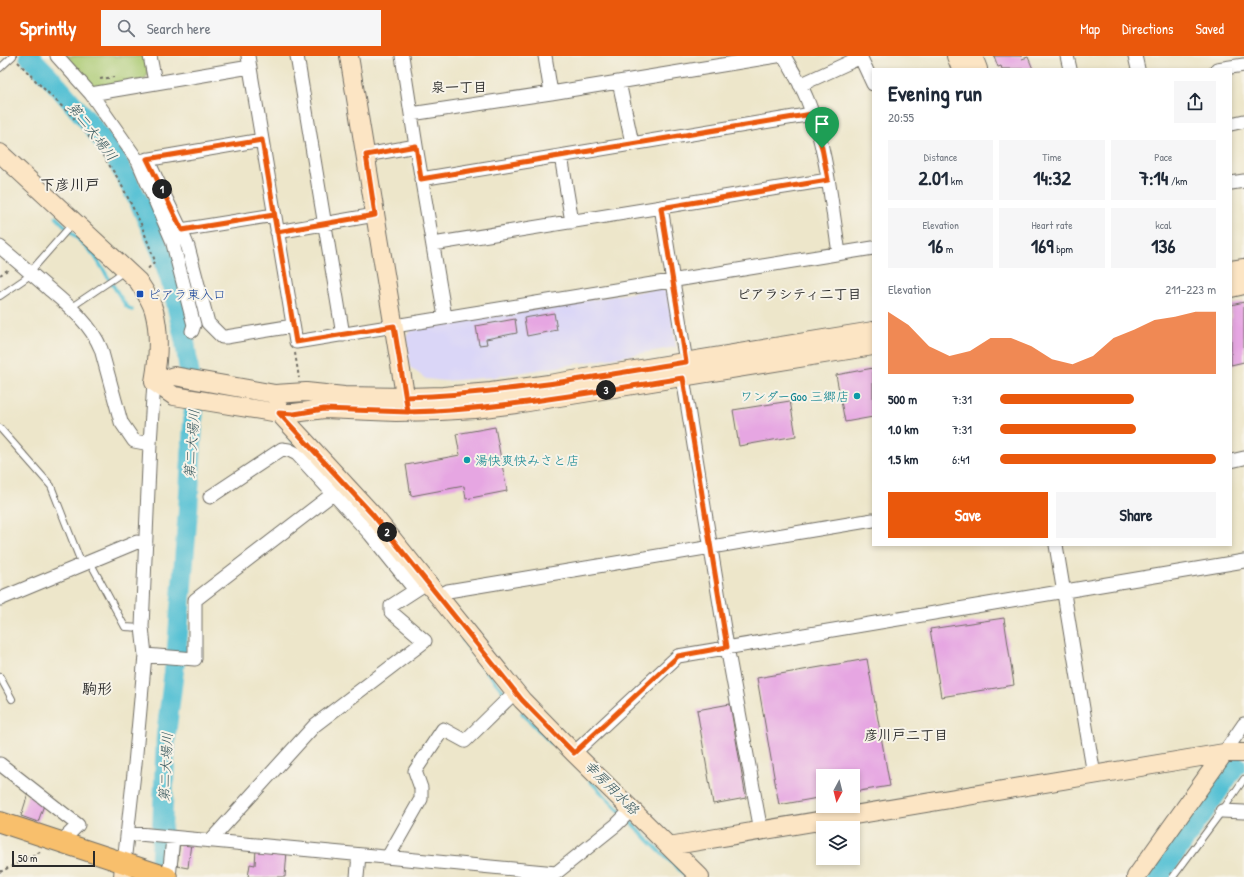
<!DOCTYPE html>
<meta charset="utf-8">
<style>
:root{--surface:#fff;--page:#f6f6f7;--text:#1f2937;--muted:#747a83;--accent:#ea580c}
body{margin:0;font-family:"Patrick Hand","Klee One",sans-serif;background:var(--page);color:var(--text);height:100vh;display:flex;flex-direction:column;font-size:15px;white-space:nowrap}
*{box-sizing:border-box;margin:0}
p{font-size:13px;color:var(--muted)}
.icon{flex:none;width:22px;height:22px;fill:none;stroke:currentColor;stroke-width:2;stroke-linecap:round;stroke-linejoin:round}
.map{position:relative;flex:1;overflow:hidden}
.drawer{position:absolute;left:872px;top:12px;width:360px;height:478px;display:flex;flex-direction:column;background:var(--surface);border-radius:0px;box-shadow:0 2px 6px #0003}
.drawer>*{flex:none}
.needle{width:26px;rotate:187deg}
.buttons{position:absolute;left:816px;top:713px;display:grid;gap:8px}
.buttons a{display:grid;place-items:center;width:44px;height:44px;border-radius:0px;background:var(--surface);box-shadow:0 2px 6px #0003;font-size:20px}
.scale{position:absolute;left:12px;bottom:10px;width:83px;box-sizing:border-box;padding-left:4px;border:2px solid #2b2b2b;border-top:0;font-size:11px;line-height:14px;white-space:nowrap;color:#2b2b2b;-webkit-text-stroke:3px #f7f3e8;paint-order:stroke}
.pin{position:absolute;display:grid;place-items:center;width:34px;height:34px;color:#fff;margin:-41px -17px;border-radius:50% 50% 50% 0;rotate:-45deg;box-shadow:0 0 4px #0007}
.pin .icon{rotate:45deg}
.km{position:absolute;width:20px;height:20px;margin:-10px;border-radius:50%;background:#222;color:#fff;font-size:11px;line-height:20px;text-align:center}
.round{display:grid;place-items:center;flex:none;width:42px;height:42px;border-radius:0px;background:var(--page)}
.head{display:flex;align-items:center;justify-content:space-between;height:68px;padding:0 16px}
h1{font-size:22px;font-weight:700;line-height:30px}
.stats{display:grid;grid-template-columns:repeat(3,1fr);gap:6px;height:68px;padding:4px 16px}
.stats div{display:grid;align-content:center;border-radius:0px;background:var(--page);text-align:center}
.stats b{font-size:20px;font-weight:700}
.stats small{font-size:11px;font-weight:400}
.stats p{font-size:11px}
.chart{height:112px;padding:8px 16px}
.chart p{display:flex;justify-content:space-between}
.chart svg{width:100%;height:72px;margin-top:4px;fill:var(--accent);opacity:.7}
.primary-button{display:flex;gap:8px;margin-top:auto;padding:8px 16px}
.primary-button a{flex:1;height:46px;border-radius:0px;background:var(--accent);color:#fff;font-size:16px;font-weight:700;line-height:46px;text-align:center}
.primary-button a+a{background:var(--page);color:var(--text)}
ul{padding:0 16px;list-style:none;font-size:13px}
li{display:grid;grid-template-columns:64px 48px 1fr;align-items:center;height:30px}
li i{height:10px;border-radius:5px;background:var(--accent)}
header{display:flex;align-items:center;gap:24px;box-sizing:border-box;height:56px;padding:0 20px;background:var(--accent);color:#fff}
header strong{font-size:19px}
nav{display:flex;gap:22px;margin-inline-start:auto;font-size:14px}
.search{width:280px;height:36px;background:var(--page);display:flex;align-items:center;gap:10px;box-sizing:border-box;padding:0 14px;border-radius:0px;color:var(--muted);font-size:15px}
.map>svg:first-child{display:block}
.built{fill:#dad6f7}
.green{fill:#a9c970;stroke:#6a7a4e}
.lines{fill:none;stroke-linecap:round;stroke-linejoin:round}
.stream{stroke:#57c1d4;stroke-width:3.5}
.river{stroke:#57c1d4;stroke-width:20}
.building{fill:#e6a6e2}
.lane-casing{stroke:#6f6c63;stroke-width:8}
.street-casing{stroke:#6f6c63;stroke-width:15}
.secondary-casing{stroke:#6f6c63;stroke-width:20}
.primary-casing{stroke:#6f6c63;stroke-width:22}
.path{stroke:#6f6c63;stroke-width:2;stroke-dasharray:3 3;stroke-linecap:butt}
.lane{stroke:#fff;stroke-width:6}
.street{stroke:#fff;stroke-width:13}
.secondary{stroke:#fce5c4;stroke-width:18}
.primary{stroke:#f8bf6c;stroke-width:20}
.route-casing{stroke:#fff;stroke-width:8}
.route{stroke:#ea580c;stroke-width:5}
.transit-dot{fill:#1a4fb4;stroke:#f7f3e8;stroke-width:1.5}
.culture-dot{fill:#0f9aa8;stroke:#f7f3e8;stroke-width:1.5}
.labels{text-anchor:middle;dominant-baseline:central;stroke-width:4;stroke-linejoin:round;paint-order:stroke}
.transit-label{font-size:13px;fill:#164399;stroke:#f7f3e8;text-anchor:start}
.culture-label{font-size:13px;fill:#0d838f;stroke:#f7f3e8;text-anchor:end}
.neighbourhood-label{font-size:14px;font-weight:bold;fill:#2b2b2b;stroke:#f7f3e8}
.water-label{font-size:14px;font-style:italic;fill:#38585e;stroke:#f7f3e8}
.quarter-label{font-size:15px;font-weight:bold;fill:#2b2b2b;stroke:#f7f3e8}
</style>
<header>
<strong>Sprintly</strong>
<div class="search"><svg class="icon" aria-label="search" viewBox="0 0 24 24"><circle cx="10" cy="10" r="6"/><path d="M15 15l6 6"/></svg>Search here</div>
<nav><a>Map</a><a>Directions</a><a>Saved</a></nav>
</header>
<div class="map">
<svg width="1244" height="821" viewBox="0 0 1244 821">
<rect width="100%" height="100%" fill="#f7f3e8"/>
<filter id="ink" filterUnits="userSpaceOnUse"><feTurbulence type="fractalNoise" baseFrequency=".025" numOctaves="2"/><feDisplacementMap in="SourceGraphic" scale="8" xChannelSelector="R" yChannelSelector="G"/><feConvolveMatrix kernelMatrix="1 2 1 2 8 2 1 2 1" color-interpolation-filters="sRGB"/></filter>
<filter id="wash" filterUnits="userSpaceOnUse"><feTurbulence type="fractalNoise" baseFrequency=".012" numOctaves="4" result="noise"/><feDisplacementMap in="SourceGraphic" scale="16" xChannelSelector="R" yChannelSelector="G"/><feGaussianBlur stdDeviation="0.9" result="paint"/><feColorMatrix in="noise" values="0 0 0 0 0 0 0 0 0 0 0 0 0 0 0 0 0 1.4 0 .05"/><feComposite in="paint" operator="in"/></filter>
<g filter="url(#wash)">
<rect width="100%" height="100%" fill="#ede6ca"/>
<!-- built -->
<path class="built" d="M661 232 668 238 676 291 620 301 493 321 445 325 426 323 410 311 406 280 411 274Z"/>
<!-- green -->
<path class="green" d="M63 0H144L148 18 144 24 95 31 89 29Z"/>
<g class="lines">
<!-- stream -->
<path class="stream" d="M56 161 94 199 126 250 132 254
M289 381 295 388
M463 584 486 615 504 636
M522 657 551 687
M590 725 656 792 684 818"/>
<!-- river -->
<path class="river" d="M29 0 48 19 92 70 116 103 140 148 162 198 172 230 185 286 194 350 188 455 177 591 166 679 160 821
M1159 821 1236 709"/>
</g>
<g id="blocks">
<!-- building -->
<path class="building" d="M994 0H1021L1022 3 1028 1 1033 13H1002L1001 10 998 11Z
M1244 246V306L1231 309V249Z
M554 257 557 274 527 280 524 262Z
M515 263 517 277 486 283 487 288 479 289 476 270Z
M873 312V361L845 366 836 319Z
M790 345 796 380 739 390 733 354Z
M495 371 507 435 466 443 464 430 411 440 406 409 460 399 456 378Z
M1004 562 1014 629 941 641 930 573Z
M867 603 890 730 853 736V720H823V741L779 749 757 622Z
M730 648 746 742 713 748 697 654Z
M28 738 44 749 38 766 21 760Z
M180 786 191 787 188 812 177 810Z
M256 793 287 795 285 821H248L250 808 255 809Z"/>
</g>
</g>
<g filter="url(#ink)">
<use href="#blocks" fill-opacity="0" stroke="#6f6c63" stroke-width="1"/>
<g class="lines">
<!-- lane casing -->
<g class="lane-casing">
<path id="lane" d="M0 12 13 0
M30 216 73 167
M0 240 32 218
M70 252 116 221 124 215
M0 372 51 430 82 509
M90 506 125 571 142 572
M0 621 12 643
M1173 821 1222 755 1244 723"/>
</g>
<!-- street casing -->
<g class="street-casing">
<path id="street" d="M57 0 91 38 138 105 172 184 194 269 192 275
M150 0 155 26
M248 0 296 286 873 192
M297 0 343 279
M402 0 416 90 445 261
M545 0 551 37
M784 0C792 14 801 28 807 43 827 92 831 146 839 197
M860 0 873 28
M1067 0 1070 13
M1135 0 1138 13
M1217 13 1244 9
M619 26 632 87
M800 29 861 1
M91 38 250 11
M411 58 551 37 777 0
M1231 68 1244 65
M366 99 416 90
M561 100 572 166
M147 103 181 174 188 191 208 267 222 281H226L293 270
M139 105 262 84
M421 123 812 58
M1231 127 1244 125
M661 151 686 306
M181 174 274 159
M277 176 375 159
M433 188 828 124
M0 191C17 205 33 219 49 233 69 250 91 268 101 293L121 366 134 385 150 388
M683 322 727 591 761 775
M1231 405 1244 402
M210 441 282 393 289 394 297 398 370 478 415 534
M1056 489 1094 719
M438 540 448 535 873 464
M0 543 137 486 146 488
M145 599 195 603V544L334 437
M574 697 678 600 1244 505
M1224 697 1244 668
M0 708 78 769 61 786
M1222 755 1244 756
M128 777 556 817 616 769 632 753
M210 785 315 669 425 585 391 556V550L428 526
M388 801 421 743V732L415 715 443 673 465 685 515 636
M124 807 135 708 145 599 142 571 150 388 154 326
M169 821 173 782
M357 821 359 799"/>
</g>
<!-- secondary casing -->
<g class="secondary-casing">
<path id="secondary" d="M349 0 407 351
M956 0 961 13
M973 0 978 13
M0 97 138 225C144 234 151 244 154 255 160 277 158 304 154 326
M1231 214 1244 212
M1231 232 1244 229
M154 326 174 340 279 357H294L324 353 396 356 440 355 475 353 516 348 873 290
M154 326 174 320 275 338 306 336 344 340 406 341 443 340 491 336 549 328 873 275
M278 350 279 357 373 459 522 644 574 697 700 821
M669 790 1224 697H1244
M123 821 124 807
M1136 821 1224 697"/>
</g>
<!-- primary casing -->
<g class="primary-casing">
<path id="primary" d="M0 766 167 821"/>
</g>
<!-- path -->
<path class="path" d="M18 6 37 26 78 66 102 98 119 124 141 168 155 205 146 215
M100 23 114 21
M0 219 9 213
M295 297 299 322
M0 816 40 796"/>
<!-- lane -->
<use href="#lane" class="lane"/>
<!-- street -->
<use href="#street" class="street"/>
<!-- secondary -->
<use href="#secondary" class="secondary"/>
<!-- primary -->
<use href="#primary" class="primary"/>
</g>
</g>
<g class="lines" filter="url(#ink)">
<!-- route casing -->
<g class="route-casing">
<path id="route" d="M822 92 812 58 421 123 416 90 366 99 375 159 277 176 274 159 182 174 147 103 262 84 296 286 394 270 408 356 324 353 294 358 279 357 373 459 522 644 574 697 678 600 727 591 683 322C591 336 501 354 408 356L406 341C501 338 593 321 686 306L661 152 828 124 822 92"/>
</g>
<!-- route -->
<use href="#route" class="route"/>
</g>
<!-- markers -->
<rect class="transit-dot" x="136" y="234" width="8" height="8" rx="2"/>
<g class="culture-dot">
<circle cx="857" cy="340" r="4"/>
<circle cx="467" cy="404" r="4"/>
</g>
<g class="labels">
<!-- transit labels -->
<g class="transit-label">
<text x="148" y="238">ピアラ東入口</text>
</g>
<!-- culture labels -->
<g class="culture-label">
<text x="849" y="340">ワンダーGoo 三郷店</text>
<text x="475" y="404" text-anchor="start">湯快爽快みさと店</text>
</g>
<!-- neighbourhood labels -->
<g class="neighbourhood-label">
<text x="459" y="30">泉一丁目</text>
<text x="799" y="237">ピアラシティ二丁目</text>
<text x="906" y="678">彦川戸二丁目</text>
</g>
<!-- water labels -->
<g class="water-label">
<text transform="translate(93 75) rotate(52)">第二大場川</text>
<text transform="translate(191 388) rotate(-86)">第二大場川</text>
<text transform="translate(165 711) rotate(-87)">第二大場川</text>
<text transform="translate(612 731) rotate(45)">幸房用水路</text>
</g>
<!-- quarter labels -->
<g class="quarter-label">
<text x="70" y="128">下彦川戸</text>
<text x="97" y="632">駒形</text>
</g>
</g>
</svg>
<div class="buttons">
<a><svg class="needle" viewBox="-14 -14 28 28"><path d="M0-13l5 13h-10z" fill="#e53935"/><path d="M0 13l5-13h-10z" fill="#747a83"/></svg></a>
<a><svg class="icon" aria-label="layers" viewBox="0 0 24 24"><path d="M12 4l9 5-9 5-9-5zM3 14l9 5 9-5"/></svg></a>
</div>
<div class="scale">50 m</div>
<div class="pin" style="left:822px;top:92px;background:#1e9e55"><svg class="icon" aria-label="arrive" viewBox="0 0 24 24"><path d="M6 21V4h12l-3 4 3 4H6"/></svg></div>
<b class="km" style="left:162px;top:133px">1</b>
<b class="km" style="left:387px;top:476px">2</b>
<b class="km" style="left:606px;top:334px">3</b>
<section class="drawer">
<div class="head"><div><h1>Evening run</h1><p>20:55</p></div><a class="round"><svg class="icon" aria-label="share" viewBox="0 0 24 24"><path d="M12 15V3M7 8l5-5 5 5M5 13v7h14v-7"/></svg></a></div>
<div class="stats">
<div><p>Distance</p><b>2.01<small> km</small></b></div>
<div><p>Time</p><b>14:32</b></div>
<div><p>Pace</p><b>7:14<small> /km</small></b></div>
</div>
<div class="stats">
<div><p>Elevation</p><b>16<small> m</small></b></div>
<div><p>Heart rate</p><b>169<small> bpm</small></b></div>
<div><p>kcal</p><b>136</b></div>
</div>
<div class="chart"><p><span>Elevation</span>211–223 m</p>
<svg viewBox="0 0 160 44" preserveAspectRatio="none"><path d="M0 44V6L10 14L20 27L30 33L40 30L50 22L60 22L70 27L80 35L90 38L100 33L110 22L120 17L130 11L140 9L150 6L160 6V44z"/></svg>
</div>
<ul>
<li><b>500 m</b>7:31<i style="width:62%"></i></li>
<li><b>1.0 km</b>7:31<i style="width:63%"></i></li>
<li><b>1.5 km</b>6:41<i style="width:100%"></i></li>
</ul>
<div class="primary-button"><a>Save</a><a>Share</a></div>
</section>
</div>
